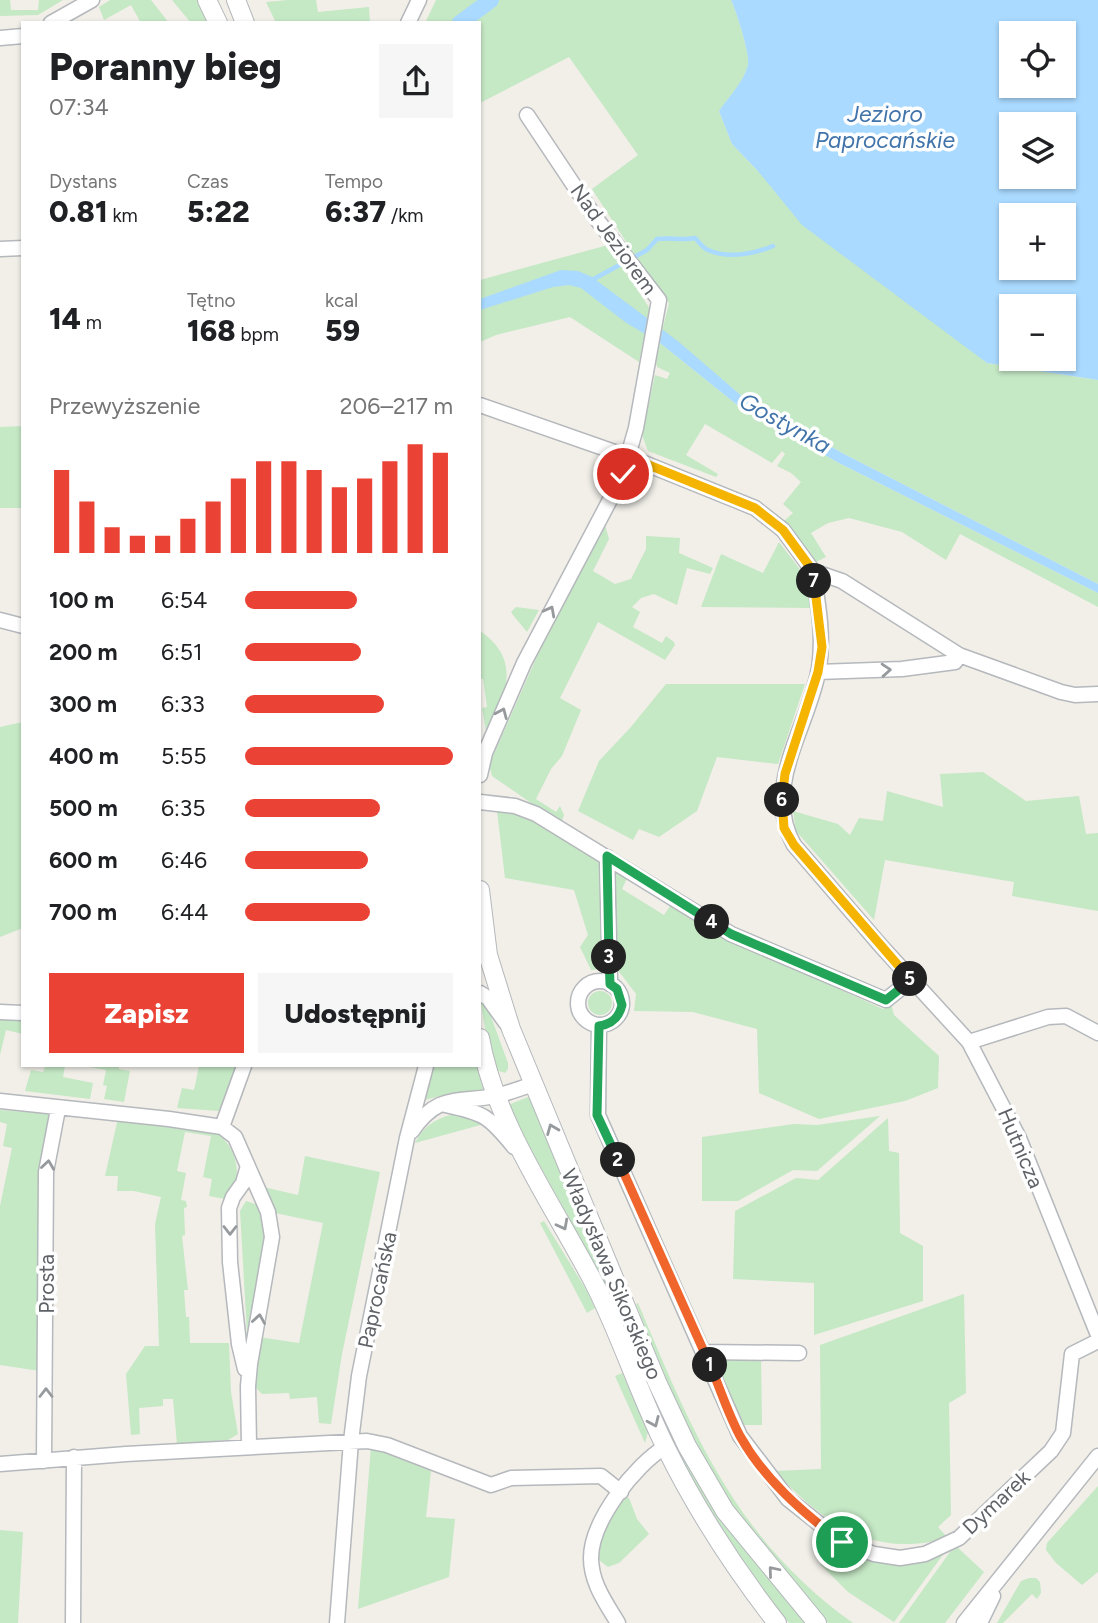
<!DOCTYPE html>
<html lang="pl">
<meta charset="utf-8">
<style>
:root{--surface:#fff;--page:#f6f6f6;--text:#202124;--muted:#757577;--accent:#ea4335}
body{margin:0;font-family:Figtree,sans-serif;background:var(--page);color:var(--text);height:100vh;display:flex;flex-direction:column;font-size:26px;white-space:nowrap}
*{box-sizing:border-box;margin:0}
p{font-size:23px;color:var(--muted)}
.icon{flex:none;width:38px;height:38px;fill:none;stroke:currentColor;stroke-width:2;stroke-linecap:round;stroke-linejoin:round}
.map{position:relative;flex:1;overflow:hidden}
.side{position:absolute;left:21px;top:21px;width:460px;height:1046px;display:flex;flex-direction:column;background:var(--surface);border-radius:0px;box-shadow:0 2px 5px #0004}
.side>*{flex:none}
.buttons{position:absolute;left:999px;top:21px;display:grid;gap:14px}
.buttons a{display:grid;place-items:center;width:77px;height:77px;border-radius:0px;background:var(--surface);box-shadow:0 2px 5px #0004;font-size:35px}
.pin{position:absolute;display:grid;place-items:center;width:60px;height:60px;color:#fff;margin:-30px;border:4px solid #fff;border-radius:50%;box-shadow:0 2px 7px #0007}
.km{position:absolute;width:35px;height:35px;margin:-18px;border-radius:50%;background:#222;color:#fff;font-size:19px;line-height:35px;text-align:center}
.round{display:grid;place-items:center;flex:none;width:74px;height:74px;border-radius:0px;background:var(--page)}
.summary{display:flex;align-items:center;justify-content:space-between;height:119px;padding:0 28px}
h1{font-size:38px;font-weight:800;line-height:52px}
.stats{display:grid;grid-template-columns:repeat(3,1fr);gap:10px;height:119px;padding:7px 28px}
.stats div{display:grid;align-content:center}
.stats b{font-size:30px;font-weight:800}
.stats small{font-size:19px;font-weight:400}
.stats p{font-size:19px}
.chart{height:196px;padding:14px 28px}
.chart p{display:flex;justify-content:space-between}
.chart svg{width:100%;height:126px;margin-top:7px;stroke:var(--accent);stroke-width:6}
.action{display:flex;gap:14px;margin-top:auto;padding:14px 28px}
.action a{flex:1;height:80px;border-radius:0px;background:var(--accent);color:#fff;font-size:28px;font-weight:800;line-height:80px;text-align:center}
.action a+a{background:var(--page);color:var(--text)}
ul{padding:0 28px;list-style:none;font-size:23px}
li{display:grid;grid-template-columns:112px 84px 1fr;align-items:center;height:52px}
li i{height:18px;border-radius:9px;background:var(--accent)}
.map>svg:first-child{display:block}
.green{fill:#c5e8c5}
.water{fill:#aadaff;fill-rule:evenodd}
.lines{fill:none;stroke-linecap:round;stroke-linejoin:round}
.stream{stroke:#aadaff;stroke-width:4.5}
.canal{stroke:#aadaff;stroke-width:16}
.minor-casing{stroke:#b5b8bc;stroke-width:17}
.tertiary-casing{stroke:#b5b8bc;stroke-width:20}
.minor{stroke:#fff;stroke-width:14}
.tertiary{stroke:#fff;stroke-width:18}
.oneway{stroke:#979a9d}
.split-1-casing{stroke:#fff;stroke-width:14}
.split-2-casing{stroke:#fff;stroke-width:14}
.split-3-casing{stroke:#fff;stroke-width:14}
.split-4-casing{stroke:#fff;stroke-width:14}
.split-5-casing{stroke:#fff;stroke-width:14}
.split-6-casing{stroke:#fff;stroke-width:14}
.split-7-casing{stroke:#fff;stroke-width:14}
.split-8-casing{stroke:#fff;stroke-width:14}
.split-1{stroke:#f0652b;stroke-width:9}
.split-2{stroke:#f0652b;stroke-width:9}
.split-3{stroke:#22a559;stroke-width:9}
.split-4{stroke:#22a559;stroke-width:9}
.split-5{stroke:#22a559;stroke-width:9}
.split-6{stroke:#f5b400;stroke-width:9}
.split-7{stroke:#f5b400;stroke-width:9}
.split-8{stroke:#f5b400;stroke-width:9}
.labels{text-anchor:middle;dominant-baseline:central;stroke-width:7;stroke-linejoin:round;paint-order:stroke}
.street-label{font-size:21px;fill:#5f6368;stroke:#fff}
.water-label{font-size:23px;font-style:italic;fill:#4174aa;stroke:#fff}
</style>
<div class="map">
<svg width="1098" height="1623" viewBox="0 0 1098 1623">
<rect width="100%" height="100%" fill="#f1efe8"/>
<!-- green -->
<path class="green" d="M0 0H10L11 10H38L39 0H63L38 15 0 16Z
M110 0H151L169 23H141L131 5 104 20 99 7Z
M172 0H199L208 23H191Z
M288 0H316L318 12 369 7 370 23H276L266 2Z
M436 0H731C736 10 750 54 748 64 745 81 729 97 719 111L732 144 757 170 987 363 1098 380V584L844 454 744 398 679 343 662 331 669 303 652 282 592 189 638 155 569 57 480 103V23H425Z
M608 245 650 309 639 362 570 317 496 335 480 342V280Z
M660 343 741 408 839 463 1098 593V607L960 534 946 560 902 532 849 518 828 523 811 533 826 557 814 563 784 521 793 513 783 504 801 482 791 473 777 466 785 454 782 451 772 463 705 424 686 455 718 474 716 477 648 451 642 435 655 375 667 379 670 373 657 367 656 362Z
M23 426V508H0V427Z
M605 525 609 539 593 571 615 584 631 579 646 549V536L680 538 679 553 713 568 710 574 687 568 677 605 654 594 641 598 632 607 640 612 633 627 662 643 666 636 674 642 675 645 665 660 598 622 560 698 581 710 562 756 551 769 536 799 556 812 560 806 564 815 562 821 531 803 492 776 489 765 538 654Z
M779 542 799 568 812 608 701 607 721 554 763 573Z
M516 607 539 610 527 632 513 615 511 612Z
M480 631C524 661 504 697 487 737L482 708 487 707 483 679H480Z
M666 684H805L778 764 717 757 697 811 659 837 639 829 633 840 578 811 599 761 630 728Z
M23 722V928L0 937V727Z
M983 772 1026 801 1079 796 1086 834 1098 833V911L1012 896 1014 882 885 860 874 920 796 831 793 811 838 824 850 835 859 818 883 821 887 791 943 807 940 774Z
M497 811 526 817 597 857 603 876 604 959 595 970H591L580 947 588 935 574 890 505 878Z
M613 874H620L627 878 622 889 664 915 670 906 715 933 883 1009 891 1004 894 1015 939 1056 938 1088 905 1101 819 1119 759 1093 757 1029 693 1012 634 1011 636 994 614 965Z
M588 1003a12 12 0 1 1 24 0a12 12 0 1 1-24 0Z
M480 999 489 1011 508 1063V1069L505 1073 496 1070 487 1039Z
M0 1016 23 1017V1034L6 1030 0 1055Z
M45 1066H65L63 1077 93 1083 90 1099 25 1091 31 1070 43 1072Z
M84 1066H119V1069L130 1071 124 1102 104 1099 107 1086 103 1085 106 1070Z
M199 1066H236L219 1111 177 1108 182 1088 194 1090Z
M431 1066H477L484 1090 451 1093 425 1100Z
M528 1097 531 1100 617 1302 611 1304C582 1235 541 1172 508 1105Z
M0 1110 51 1114 40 1371 0 1365V1206L12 1148 3 1146 7 1124 0 1122Z
M459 1114 484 1124 415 1143C423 1126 440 1115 459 1114Z
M880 1116 817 1171 793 1170 738 1201H702V1137L794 1124 817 1125Z
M118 1118 214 1132C230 1140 240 1162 236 1180 234 1187 228 1193 225 1199L209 1196 212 1179 203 1177 211 1136 185 1132 177 1171 186 1173 181 1200 186 1201 187 1207 184 1208 185 1235 182 1236 188 1290H184L186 1317H189L190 1343H229L231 1392 238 1434 228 1440 177 1444 173 1399H163V1406L139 1408 140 1434 131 1435 126 1374 145 1346H159L155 1224 161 1197 134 1191H117L118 1176H105Z
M888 1118 889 1151 899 1153 900 1233 923 1246V1301L814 1335V1283L733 1279 735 1211 796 1178 818 1180Z
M305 1156 380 1172 342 1354 331 1424 319 1423 317 1397 290 1399 289 1393 262 1394 255 1387 258 1337 299 1343 323 1223 275 1213 263 1187 298 1195Z
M246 1201 258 1205 263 1212 267 1235 249 1332 247 1333 240 1211Z
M544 1221 587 1291 595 1308 587 1313 540 1223Z
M964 1294 966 1393 949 1403 951 1515 938 1527 946 1536C934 1543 918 1544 904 1544 850 1544 810 1508 774 1471L821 1469 820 1345Z
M638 1303C692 1431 735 1539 853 1623H828C783 1573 738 1520 705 1461 678 1411 657 1357 636 1304Z
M709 1355 761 1356 762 1425H738Z
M622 1373 648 1432 645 1443 615 1376Z
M371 1447 431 1471 426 1517 455 1519 449 1577 358 1609Z
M683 1459H685L731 1532 806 1623H789C749 1573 715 1519 683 1463Z
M1098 1486V1572L1082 1585 1056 1563 1046 1550 1047 1543Z
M621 1497 629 1498 637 1519 649 1534 619 1563 608 1567 599 1560C597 1536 610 1517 621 1497Z
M0 1530 23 1532 18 1623H0Z
M835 1541 924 1559 945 1552 894 1622 848 1592 820 1564Z
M957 1547 984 1572 945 1623H899L950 1552Z
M1029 1578H1036L1040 1582 1041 1593 1037 1599 1032 1594 1003 1623H997L1021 1581Z"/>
<!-- water -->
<path class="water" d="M731 0H1098V380L987 363 802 225 757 170 732 144 719 111C729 97 745 80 748 64 750 54 736 10 731 0ZM1012 33H1064V86H1012ZM1012 124H1064V177H1012ZM1012 215H1064V268H1012ZM1012 306H1064V359H1012Z
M561 270 578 271 592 277 679 342 744 398 844 454 1098 584V593L839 463 741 408 660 343 625 322 581 288 569 285 553 287 480 310V299Z"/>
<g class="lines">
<!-- stream -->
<path class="stream" d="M592 280 647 250 657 239C670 237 682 241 695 238 699 242 703 248 708 250 728 259 754 254 773 246"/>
<!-- canal -->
<path class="canal" d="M460 23 491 0"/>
<!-- minor casing -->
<g class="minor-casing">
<path id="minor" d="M51 23 92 0
M408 23 419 0
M0 38 23 36
M0 249 23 248
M480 405 629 457 755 508 783 530 813 571 842 581 959 655 1061 692 1075 695 1098 694
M813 571C818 604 824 635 819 668 809 727 761 786 794 845L881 946 969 1042 1019 1138 1098 1335
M0 620 23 626
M818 672 902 669 955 662 959 655
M480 775 485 753 524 663 622 477 636 428 659 300 595 217 527 115
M480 802 515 806 536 814 731 934 886 1000 911 980
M607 857 610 984
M578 1003a22 22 0 1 1 44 0a22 22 0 1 1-44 0Z
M480 993 488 998 506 1023
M0 1012 23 1013
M599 1026 598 1115 740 1436 788 1499 842 1542 874 1554 900 1558 925 1554 959 1538 1051 1451 1063 1433 1072 1354 1098 1341
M969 1042 1048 1017 1066 1016 1098 1033
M0 1101 169 1119 222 1127 235 1137 268 1212 272 1237 250 1364 248 1386 249 1447
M445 1105C484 1113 489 1116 514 1147
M222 1127 244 1066
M412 1131C438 1093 456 1103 496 1096 508 1093 521 1088 534 1084
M704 1352 799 1353
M245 1369 239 1344 230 1262 229 1208 233 1197 243 1183 248 1166
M44 1461 46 1172 58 1109
M0 1464 126 1454 367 1441 387 1445 491 1485 511 1478 601 1476 621 1492
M73 1623 74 1457
M337 1623 351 1441 359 1376 407 1138 426 1066
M618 1623C606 1603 591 1583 591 1558 591 1521 635 1465 665 1447
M964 1623 1098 1456
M980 1623 993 1596"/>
</g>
<!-- tertiary casing -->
<g class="tertiary-casing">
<path id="tertiary" d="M207 0 218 23
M236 0 245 23
M480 890 488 955 511 1029 657 1382 687 1446 725 1511 817 1623
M480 1038C496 1126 553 1204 594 1283 621 1336 639 1394 666 1448 696 1509 735 1569 777 1623"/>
</g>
<!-- minor -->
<use href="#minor" class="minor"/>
<!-- tertiary -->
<use href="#tertiary" class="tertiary"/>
</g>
<!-- one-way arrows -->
<defs><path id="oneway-chevron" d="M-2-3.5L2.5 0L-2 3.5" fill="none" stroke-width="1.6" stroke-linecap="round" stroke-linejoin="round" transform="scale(1.75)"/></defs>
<g class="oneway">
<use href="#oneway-chevron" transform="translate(550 611) rotate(-62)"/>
<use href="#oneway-chevron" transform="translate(886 670) rotate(-4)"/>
<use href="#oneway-chevron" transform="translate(502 713) rotate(-67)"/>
<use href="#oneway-chevron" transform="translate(552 1129) rotate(-112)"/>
<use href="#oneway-chevron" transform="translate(48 1165) rotate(-82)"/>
<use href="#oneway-chevron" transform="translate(563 1225) rotate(62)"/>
<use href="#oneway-chevron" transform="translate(230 1230) rotate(90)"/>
<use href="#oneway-chevron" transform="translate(259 1319) rotate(-81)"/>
<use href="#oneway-chevron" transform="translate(46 1393) rotate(-90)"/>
<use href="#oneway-chevron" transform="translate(654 1422) rotate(66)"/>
<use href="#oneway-chevron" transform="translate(773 1571) rotate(-130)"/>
</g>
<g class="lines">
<!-- split-1 casing -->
<g class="split-1-casing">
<path id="split-1" d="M710 1365C720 1388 728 1414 740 1436 764 1479 803 1513 842 1542"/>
</g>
<!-- split-2 casing -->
<g class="split-2-casing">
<path id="split-2" d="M618 1160 710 1365"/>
</g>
<!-- split-3 casing -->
<g class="split-3-casing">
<path id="split-3" d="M609 957 610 984 617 989 622 1005C619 1018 612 1024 599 1026L597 1115 618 1160"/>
</g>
<!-- split-4 casing -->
<g class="split-4-casing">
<path id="split-4" d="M609 957 607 856 712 922"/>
</g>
<!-- split-5 casing -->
<g class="split-5-casing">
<path id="split-5" d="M712 922 731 934 886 1000 911 980 910 979"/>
</g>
<!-- split-6 casing -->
<g class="split-6-casing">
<path id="split-6" d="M782 800 784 828 794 845 910 979"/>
</g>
<!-- split-7 casing -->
<g class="split-7-casing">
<path id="split-7" d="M782 800 785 774 818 672 822 647 814 581"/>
</g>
<!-- split-8 casing -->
<g class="split-8-casing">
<path id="split-8" d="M623 474 629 457 755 508 783 530 813 571 814 581"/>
</g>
<!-- split-1 -->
<use href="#split-1" class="split-1"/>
<!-- split-2 -->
<use href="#split-2" class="split-2"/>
<!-- split-3 -->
<use href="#split-3" class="split-3"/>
<!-- split-4 -->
<use href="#split-4" class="split-4"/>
<!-- split-5 -->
<use href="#split-5" class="split-5"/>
<!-- split-6 -->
<use href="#split-6" class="split-6"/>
<!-- split-7 -->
<use href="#split-7" class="split-7"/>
<!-- split-8 -->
<use href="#split-8" class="split-8"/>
</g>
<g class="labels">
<!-- street labels -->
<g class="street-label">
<text transform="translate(614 239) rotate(54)">Nad Jeziorem</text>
<text transform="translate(1021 1148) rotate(67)">Hutnicza</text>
<text transform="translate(612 1274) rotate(67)">Władysława Sikorskiego</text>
<text transform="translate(46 1284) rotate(-90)">Prosta</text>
<text transform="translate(377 1290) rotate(-78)">Paprocańska</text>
<text transform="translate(996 1502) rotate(-43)">Dymarek</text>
</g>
<!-- water labels -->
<g class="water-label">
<text x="885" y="114">Jezioro<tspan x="885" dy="26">Paprocańskie</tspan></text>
<text transform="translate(785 423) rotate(29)">Gostynka</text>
</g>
</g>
</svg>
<div class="buttons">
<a><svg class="icon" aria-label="locate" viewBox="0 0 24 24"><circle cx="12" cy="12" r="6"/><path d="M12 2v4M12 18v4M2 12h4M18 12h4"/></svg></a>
<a><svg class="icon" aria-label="layers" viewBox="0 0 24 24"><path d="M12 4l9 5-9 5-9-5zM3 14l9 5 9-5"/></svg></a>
<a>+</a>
<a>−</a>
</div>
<div class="pin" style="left:842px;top:1542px;background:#1e9e55"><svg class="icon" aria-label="arrive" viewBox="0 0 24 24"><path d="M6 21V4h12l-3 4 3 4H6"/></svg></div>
<div class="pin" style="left:623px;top:474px;background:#d93025"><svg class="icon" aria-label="check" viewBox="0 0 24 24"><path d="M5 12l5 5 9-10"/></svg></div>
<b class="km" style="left:710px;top:1365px">1</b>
<b class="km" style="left:618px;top:1160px">2</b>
<b class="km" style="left:609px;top:957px">3</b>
<b class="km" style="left:712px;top:922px">4</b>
<b class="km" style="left:910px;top:979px">5</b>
<b class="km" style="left:782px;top:800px">6</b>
<b class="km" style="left:814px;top:581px">7</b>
<section class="side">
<div class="summary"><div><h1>Poranny bieg</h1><p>07:34</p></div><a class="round"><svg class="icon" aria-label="share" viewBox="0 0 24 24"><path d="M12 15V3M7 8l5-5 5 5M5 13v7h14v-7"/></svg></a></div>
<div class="stats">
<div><p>Dystans</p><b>0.81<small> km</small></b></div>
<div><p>Czas</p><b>5:22</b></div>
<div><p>Tempo</p><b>6:37<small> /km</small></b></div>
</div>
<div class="stats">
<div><b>14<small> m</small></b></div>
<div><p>Tętno</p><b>168<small> bpm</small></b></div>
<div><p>kcal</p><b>59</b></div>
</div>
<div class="chart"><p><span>Przewyższenie</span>206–217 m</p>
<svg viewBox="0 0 160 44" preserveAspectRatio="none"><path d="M5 44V15M15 44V26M25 44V35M35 44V38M45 44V38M55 44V32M65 44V26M75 44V18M85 44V12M95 44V12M105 44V15M115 44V21M125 44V18M135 44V12M145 44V6M155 44V9"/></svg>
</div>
<ul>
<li><b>100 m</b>6:54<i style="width:54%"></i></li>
<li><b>200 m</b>6:51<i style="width:56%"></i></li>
<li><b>300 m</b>6:33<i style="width:67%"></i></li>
<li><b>400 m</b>5:55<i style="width:100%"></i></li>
<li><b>500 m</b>6:35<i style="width:65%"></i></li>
<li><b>600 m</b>6:46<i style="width:59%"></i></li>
<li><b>700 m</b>6:44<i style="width:60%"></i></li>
</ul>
<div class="action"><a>Zapisz</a><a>Udostępnij</a></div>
</section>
</div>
